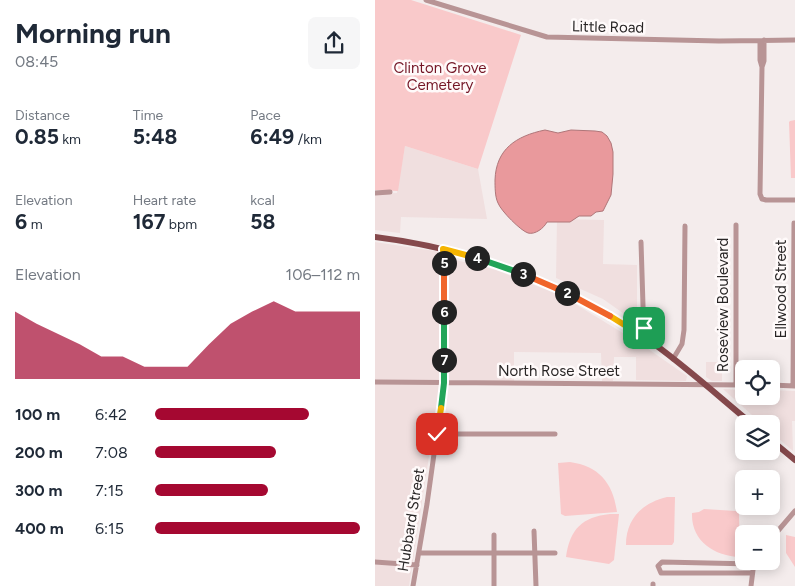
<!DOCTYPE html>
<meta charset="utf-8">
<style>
:root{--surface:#fff;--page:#f6f6f7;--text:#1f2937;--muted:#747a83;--accent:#a50831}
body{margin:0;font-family:Figtree,sans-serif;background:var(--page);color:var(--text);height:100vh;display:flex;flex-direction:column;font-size:19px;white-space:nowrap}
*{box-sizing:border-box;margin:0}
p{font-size:16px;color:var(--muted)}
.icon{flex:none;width:28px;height:28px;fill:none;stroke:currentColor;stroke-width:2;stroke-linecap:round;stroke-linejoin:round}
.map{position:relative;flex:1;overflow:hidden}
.side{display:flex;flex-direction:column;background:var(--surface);width:375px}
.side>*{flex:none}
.controls{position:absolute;left:360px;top:360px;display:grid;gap:10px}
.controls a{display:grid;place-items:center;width:45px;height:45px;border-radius:8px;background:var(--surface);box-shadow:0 2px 12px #0003;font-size:25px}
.pin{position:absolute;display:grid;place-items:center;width:42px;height:42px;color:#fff;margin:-21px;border-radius:10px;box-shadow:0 2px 8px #0006}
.km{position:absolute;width:25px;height:25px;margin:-12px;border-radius:50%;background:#222;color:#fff;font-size:14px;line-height:25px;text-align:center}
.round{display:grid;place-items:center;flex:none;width:52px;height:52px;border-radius:8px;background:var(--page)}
.summary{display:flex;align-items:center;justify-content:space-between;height:85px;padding:0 15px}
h1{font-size:28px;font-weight:700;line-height:38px}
.figures{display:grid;grid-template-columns:repeat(3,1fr);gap:8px;height:85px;padding:5px 15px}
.figures div{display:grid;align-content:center}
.figures b{font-size:21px;font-weight:700}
.figures small{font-size:14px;font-weight:400}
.figures p{font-size:14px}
.chart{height:140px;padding:10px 15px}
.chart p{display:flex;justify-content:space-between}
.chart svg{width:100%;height:90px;margin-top:5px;fill:var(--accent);opacity:.7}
ul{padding:0 15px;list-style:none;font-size:16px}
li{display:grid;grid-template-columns:80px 60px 1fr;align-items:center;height:38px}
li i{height:12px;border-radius:6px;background:var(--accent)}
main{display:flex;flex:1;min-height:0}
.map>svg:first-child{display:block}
.built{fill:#f0dfdf}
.green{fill:#f9c9ca}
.water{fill:#e9999c;stroke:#af7679}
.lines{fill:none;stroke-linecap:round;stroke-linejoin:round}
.minor{stroke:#b89495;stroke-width:5}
.major{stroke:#85494c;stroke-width:6}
.split-1-casing{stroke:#fff;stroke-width:10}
.split-2-casing{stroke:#fff;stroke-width:10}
.split-3-casing{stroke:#fff;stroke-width:10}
.split-4-casing{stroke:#fff;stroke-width:10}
.split-5-casing{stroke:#fff;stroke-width:10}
.split-6-casing{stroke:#fff;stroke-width:10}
.split-7-casing{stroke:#fff;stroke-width:10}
.split-8-casing{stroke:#fff;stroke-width:10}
.split-9-casing{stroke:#fff;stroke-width:10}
.split-1{stroke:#f5b400;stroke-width:6}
.split-2{stroke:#f0652b;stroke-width:6}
.split-3{stroke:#f0652b;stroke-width:6}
.split-4{stroke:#22a559;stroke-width:6}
.split-5{stroke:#f5b400;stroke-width:6}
.split-6{stroke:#f0652b;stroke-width:6}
.split-7{stroke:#22a559;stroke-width:6}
.split-8{stroke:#22a559;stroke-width:6}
.split-9{stroke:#f5b400;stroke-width:6}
.labels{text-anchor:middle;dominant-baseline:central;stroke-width:5;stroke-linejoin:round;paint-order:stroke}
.street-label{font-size:15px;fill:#292626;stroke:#fffafa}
.park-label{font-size:15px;fill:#741626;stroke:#fffafa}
</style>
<main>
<section class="side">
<div class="summary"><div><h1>Morning run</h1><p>08:45</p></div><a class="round"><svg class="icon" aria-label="share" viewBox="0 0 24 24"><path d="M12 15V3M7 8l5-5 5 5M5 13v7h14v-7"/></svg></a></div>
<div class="figures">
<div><p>Distance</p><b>0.85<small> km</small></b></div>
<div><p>Time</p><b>5:48</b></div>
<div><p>Pace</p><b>6:49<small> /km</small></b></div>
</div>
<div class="figures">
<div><p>Elevation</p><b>6<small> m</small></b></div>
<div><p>Heart rate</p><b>167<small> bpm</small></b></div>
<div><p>kcal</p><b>58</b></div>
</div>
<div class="chart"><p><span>Elevation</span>106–112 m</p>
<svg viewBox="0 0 160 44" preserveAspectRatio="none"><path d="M0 44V11L10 17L20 22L30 27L40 33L50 33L60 38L70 38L80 38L90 27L100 17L110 11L120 6L130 11L140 11L150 11L160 11V44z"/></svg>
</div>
<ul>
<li><b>100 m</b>6:42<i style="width:75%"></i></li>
<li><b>200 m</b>7:08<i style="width:59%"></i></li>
<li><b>300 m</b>7:15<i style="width:55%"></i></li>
<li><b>400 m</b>6:15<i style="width:100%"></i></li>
</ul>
</section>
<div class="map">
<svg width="420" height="586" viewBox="0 0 420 586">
<rect width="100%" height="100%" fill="#f4ecec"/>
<!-- built -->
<path class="built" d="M30 146 103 169 112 219 26 217 25 233 0 230V194L22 193Z
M182 219 229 220 228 264 262 265V323L228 299 181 278Z
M0 242 66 252 65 385 34 586H0Z
M77 259 121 270 187 296 266 344 312 376 311 381 261 380V357H239L238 381H227L226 353 139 352V381L72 380 73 260Z
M331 362H347V381H337L331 377Z
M348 389 369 390V396H396V390L420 391V421H417L418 451 396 432V424H387Z"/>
<!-- green -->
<path class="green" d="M0 0H36L146 35 103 169 30 146 23 191 0 190Z
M420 120V178H416L414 122 415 121Z
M195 462C224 466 238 483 242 512L190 516 186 514 183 463Z
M292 497H300L299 542 297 545H251C251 519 267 503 292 497Z
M329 509 361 511 364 513 365 557C339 556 316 541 317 513L324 512Z
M235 514H244L239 560 234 564 191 557C195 529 207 517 235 514Z
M411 535 420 537V567L411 553Z"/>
<!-- water -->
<path class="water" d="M170 130 183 133 196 130 220 131 227 132 232 136 236 143 238 152V174L236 195 228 211 221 212 216 216H204L195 222H172C169 228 160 235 153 233 146 231 126 211 123 203 120 197 120 187 120 180 121 149 141 136 170 130Z"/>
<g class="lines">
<!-- minor -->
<path class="minor" d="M51 0 172 37 344 41 420 40
M385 41V60L387 67 389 61V40
M387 67 385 194 387 199 391 200H420
M0 193 15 192
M266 242 269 337
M298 359 307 344 309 330 310 226
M0 382 369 385
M361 385V225
M396 385 420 386
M418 386 419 223
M62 434H180
M159 531 161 586
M119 535V586
M396 539 420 511
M44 553H180
M0 562 42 565
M377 573H286L283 566 287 562 378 564
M38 586 52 504 69 383 68 249
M278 586V584
M376 586 379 562"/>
<!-- major -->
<path class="major" d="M0 237C96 249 191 283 271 338 308 364 342 395 377 424
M396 440 420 460"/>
</g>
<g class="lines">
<!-- split-1 casing -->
<g class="split-1-casing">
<path id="split-1" d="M235 316 269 337V328"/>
</g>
<!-- split-2 casing -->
<g class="split-2-casing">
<path id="split-2" d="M192 293 235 316"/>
</g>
<!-- split-3 casing -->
<g class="split-3-casing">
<path id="split-3" d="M148 274 192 293"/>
</g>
<!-- split-4 casing -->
<g class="split-4-casing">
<path id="split-4" d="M102 258 148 274"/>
</g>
<!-- split-5 casing -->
<g class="split-5-casing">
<path id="split-5" d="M69 263 68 249 102 258"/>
</g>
<!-- split-6 casing -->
<g class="split-6-casing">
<path id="split-6" d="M69 263V312"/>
</g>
<!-- split-7 casing -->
<g class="split-7-casing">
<path id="split-7" d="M69 312V360"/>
</g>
<!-- split-8 casing -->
<g class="split-8-casing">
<path id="split-8" d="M66 408 69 383V360"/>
</g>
<!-- split-9 casing -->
<g class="split-9-casing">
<path id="split-9" d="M62 434 66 408"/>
</g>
<!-- split-1 -->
<use href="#split-1" class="split-1"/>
<!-- split-2 -->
<use href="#split-2" class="split-2"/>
<!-- split-3 -->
<use href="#split-3" class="split-3"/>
<!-- split-4 -->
<use href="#split-4" class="split-4"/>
<!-- split-5 -->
<use href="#split-5" class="split-5"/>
<!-- split-6 -->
<use href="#split-6" class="split-6"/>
<!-- split-7 -->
<use href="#split-7" class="split-7"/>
<!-- split-8 -->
<use href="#split-8" class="split-8"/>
<!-- split-9 -->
<use href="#split-9" class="split-9"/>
</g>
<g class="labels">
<!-- street labels -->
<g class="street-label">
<text transform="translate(233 27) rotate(1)">Little Road</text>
<text transform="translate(406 289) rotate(-90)">Ellwood Street</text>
<text transform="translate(348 305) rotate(-90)">Roseview Boulevard</text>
<text x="184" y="371">North Rose Street</text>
<text transform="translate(36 520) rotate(-81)">Hubbard Street</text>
</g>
<!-- park labels -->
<g class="park-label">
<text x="65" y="68">Clinton Grove<tspan x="65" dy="17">Cemetery</tspan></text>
</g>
</g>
</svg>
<div class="controls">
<a><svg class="icon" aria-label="locate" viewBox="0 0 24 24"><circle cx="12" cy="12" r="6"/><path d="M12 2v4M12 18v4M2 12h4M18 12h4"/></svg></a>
<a><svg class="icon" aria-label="layers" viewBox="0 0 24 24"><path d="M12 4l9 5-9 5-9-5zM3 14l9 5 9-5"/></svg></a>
<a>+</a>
<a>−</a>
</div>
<div class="pin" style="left:269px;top:328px;background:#1e9e55"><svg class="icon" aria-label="arrive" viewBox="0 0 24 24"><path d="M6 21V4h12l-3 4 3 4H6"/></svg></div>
<div class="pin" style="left:62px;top:434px;background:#d93025"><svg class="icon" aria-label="check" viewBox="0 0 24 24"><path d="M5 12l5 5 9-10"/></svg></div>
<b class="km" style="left:192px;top:293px">2</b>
<b class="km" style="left:148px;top:274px">3</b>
<b class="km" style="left:102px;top:258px">4</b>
<b class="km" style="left:69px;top:263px">5</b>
<b class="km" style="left:69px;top:312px">6</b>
<b class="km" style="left:69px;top:360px">7</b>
</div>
</main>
